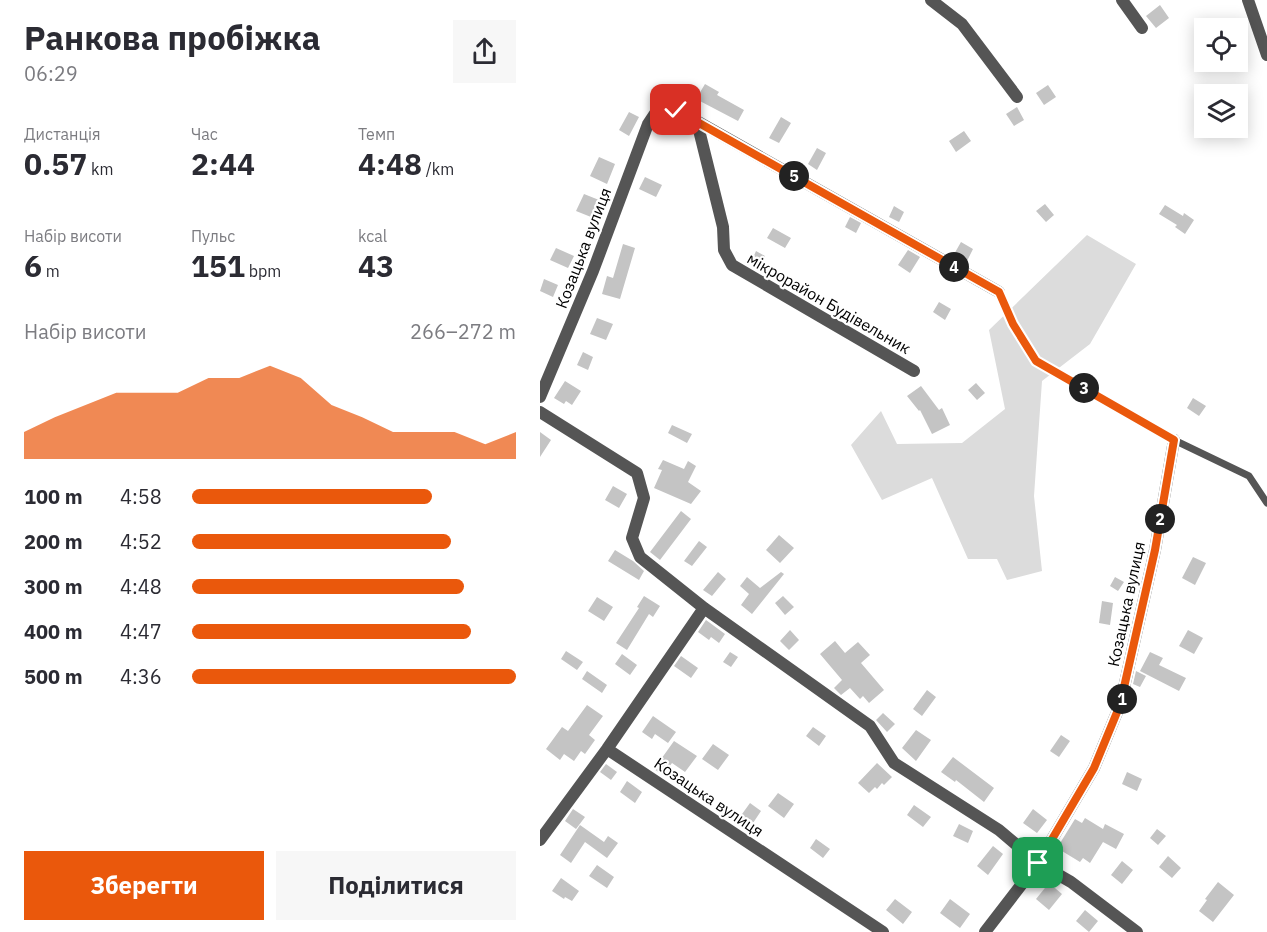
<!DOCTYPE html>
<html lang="uk">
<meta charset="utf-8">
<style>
:root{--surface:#fff;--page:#f7f7f7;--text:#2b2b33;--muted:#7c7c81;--accent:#ea580c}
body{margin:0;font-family:"IBM Plex Sans",sans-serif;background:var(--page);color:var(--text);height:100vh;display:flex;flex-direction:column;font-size:22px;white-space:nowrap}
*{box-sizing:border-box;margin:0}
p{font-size:20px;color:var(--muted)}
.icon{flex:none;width:33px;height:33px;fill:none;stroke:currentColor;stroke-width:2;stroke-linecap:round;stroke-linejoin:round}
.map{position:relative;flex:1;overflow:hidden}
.side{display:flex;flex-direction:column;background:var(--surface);width:540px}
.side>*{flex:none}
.fabs{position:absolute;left:654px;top:18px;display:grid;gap:12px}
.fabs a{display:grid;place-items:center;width:54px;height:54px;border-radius:0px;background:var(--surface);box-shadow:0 3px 15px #0003;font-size:30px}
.pin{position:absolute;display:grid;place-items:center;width:51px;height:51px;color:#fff;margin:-26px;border-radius:12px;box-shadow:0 3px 9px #0006}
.km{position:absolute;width:30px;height:30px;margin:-15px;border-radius:50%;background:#222;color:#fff;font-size:16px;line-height:30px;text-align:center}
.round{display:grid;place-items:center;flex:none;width:63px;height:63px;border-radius:0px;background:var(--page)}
.overview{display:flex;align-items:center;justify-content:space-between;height:102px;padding:0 24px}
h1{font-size:33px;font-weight:800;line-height:45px}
.figures{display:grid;grid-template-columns:repeat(3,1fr);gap:9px;height:102px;padding:6px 24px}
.figures div{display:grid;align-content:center}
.figures b{font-size:30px;font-weight:800}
.figures small{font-size:16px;font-weight:400}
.figures p{font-size:16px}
.chart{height:168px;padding:12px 24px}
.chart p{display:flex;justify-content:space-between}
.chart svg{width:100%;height:108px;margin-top:6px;fill:var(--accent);opacity:.7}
.action{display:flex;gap:12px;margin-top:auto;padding:12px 24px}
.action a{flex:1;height:69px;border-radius:0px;background:var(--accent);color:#fff;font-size:24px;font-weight:800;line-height:69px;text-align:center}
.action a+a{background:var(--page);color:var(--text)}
ul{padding:0 24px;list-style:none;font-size:20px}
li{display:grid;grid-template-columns:96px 72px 1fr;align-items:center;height:45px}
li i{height:15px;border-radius:8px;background:var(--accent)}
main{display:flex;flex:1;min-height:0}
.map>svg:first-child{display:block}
.green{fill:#dcdcdc}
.building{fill:#c4c4c4}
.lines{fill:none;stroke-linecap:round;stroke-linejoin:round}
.lane{stroke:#555;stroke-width:7}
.street{stroke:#555;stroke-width:12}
.route-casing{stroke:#fff;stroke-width:12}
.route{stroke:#ea580c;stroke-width:8}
.labels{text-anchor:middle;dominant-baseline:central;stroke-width:4.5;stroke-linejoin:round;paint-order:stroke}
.street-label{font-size:16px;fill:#000;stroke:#fff}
</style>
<main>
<section class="side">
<div class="overview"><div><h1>Ранкова пробіжка</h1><p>06:29</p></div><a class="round"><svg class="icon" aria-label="share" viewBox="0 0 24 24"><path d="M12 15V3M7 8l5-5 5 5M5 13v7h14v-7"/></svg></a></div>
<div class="figures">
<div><p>Дистанція</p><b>0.57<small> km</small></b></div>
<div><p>Час</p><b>2:44</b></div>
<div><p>Темп</p><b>4:48<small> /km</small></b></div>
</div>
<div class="figures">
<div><p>Набір висоти</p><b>6<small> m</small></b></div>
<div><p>Пульс</p><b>151<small> bpm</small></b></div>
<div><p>kcal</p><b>43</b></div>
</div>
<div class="chart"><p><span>Набір висоти</span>266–272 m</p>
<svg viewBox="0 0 160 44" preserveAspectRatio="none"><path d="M0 44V33L10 27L20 22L30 17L40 17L50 17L60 11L70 11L80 6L90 11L100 22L110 27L120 33L130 33L140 33L150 38L160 33V44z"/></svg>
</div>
<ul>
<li><b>100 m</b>4:58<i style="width:74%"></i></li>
<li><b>200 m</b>4:52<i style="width:80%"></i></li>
<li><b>300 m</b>4:48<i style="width:84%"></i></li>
<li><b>400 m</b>4:47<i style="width:86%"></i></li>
<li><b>500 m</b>4:36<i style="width:100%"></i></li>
</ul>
<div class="action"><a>Зберегти</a><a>Поділитися</a></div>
</section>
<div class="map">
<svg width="727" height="932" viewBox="0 0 727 932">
<rect width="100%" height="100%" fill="#fff"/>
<!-- green -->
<path class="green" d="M547 235 596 264 550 344 502 381 494 496 502 571 467 580 457 559H428L392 478 342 500 311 445 341 411 357 444 422 443 465 409 449 330Z"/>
<!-- building -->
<path class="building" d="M620 5 629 18 616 28 606 16Z
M165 84 179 92 177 95 204 110 198 121 156 99Z
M508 85 516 97 504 105 496 93Z
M477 107 484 120 474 126 466 114Z
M89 112 99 117 89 136 79 130Z
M241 117 251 123 239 143 229 138Z
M424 131 431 141 416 152 409 141Z
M277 148 286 153 277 170 268 164Z
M59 157 75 164 67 184 50 176Z
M105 177 122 185 116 197 99 189Z
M44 194 59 200 51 217 36 211Z
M505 204 514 215 506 222 496 211Z
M625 205 643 216 644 213 654 220 645 234 635 227 637 225 619 214Z
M354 206 364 212 359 222 349 217Z
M310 217 321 223 316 233 305 227Z
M233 228 251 238 245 248 227 238Z
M421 242 433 249 426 263 413 256Z
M83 244 95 248 80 299 62 294 67 276 73 278Z
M16 248 34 256 28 268 10 260Z
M368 250 380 257 370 273 358 265Z
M216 251 225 256 220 265 212 260Z
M4 279 18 285 13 297 0 291Z
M399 302 411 309 405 320 393 312Z
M57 318 73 324 66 340 50 334Z
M43 352 53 357 48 370 37 365Z
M25 381 41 391 32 405 26 401 24 404 14 398Z
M436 383 445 393 437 400 428 390Z
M381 386 399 410 402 408 410 425 392 434 380 410 379 411 367 396Z
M653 398 666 406 659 416 647 408Z
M132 425 152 434 147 443 128 433Z
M0 432 11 440 0 457Z
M123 460 144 469 148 461 156 466 148 482 161 491 151 504 114 488 122 470 118 469Z
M73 486 87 494 79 508 65 500Z
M141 511 151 519 120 560 110 552Z
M239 535 254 548 240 563 226 550Z
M159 541 167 547 152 566 144 561Z
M75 550 93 561 104 571 99 580 68 561Z
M653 557 666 563 655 585 642 578Z
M178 572 186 579 172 596 163 590Z
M241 572 244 574 212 614 201 605 209 594 200 586 207 577 220 588Z
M575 577 584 582 578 591 570 586Z
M104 596 120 606 113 617 109 614 87 650 76 643 99 608 97 607Z
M243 596 254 607 245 615 235 603Z
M57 597 73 607 64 621 48 611Z
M562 601 573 603 570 625 559 623Z
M166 620 185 634 179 643 171 637 169 640 158 632Z
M250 630 259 640 249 650 240 641Z
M648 630 663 638 654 654 639 646Z
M295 641 305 653 318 642 330 655 321 663 344 690 329 703 323 696 320 699 310 688 301 695 294 688 302 680 280 654Z
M26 651 43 662 37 670 21 659Z
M190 652 198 657 191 667 183 662Z
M610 652 623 658 619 665 646 678 639 691 600 671Z
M82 654 97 665 90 675 75 664Z
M141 656 158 668 151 678 134 666Z
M47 671 67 685 62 693 42 679Z
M596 671 606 676 600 687 593 684Z
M387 690 396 697 382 716 373 709Z
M47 705 63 716 49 735 55 740 45 754 41 751 34 761 24 754 20 760 6 749 22 727 28 731Z
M343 713 355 724 347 732 336 720Z
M113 716 136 732 128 743 115 734 112 739 102 732Z
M273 727 286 736 279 746 266 736Z
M376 730 391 740 376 761 362 748Z
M521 735 530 741 519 757 510 751Z
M134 741 157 756 145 772 132 763 123 775 114 769Z
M173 744 189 755 178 770 162 759Z
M413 757 454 788 444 802 416 780 415 782 401 772Z
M337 763 352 777 344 785 342 783 337 789 335 787 329 793 318 783Z
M66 764 77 772 71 780 60 772Z
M587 772 602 779 597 791 582 784Z
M87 781 102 792 95 803 80 792Z
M238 793 254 804 244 818 228 806Z
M210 803 221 811 209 829 197 821Z
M374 805 391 817 383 827 367 815Z
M33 809 45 817 36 829 25 821Z
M493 809 507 820 497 833 483 823Z
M545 818 563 829 565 824 584 834 576 849 563 842 550 863 543 858 540 862 517 848 535 819 542 823Z
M419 824 433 831 428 843 413 836Z
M40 825 64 842 68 836 78 843 67 858 45 842 31 863 20 855Z
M617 829 626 836 618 845 610 838Z
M276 839 290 849 283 858 270 848Z
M453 846 463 854 448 875 437 866Z
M628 856 641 868 632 878 619 867Z
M582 861 593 870 582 884 571 875Z
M57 865 74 877 67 888 49 876Z
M21 878 39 891 32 901 25 897 24 899 12 891Z
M678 882 694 895 673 922 659 911 667 900 665 899Z
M509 883 522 894 509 910 496 899Z
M355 899 372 912 363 924 346 910Z
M410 899 430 914 420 928 400 913Z
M545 910 558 921 549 932 536 921Z"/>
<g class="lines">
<!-- lane -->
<path class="lane" d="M459 292 473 324 496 361 634 440 709 476 727 503"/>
<!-- street -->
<path class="street" d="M391 0 422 24 477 97
M582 0 602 28
M708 0 727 55
M157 122 183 227 184 250 192 265 374 371
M0 397 53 271 108 124 116 112 137 110 459 292
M0 412 97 473 104 498 92 538 100 557 164 608 330 726 354 763 459 830 498 863 531 882 597 932
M67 749 343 932
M0 840 67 749 164 608
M445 932 498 863 554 768 580 705 615 550 634 440"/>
</g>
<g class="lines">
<!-- route casing -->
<g class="route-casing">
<path id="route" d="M136 110 459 292 473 324 496 361 634 440 615 550 580 705 554 768 498 863"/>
</g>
<!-- route -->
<use href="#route" class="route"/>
</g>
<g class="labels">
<!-- street labels -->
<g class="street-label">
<text transform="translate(43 248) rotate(-69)">Козацька вулиця</text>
<text transform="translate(289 303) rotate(30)">мікрорайон Будівельник</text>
<text transform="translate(586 604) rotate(-78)">Козацька вулиця</text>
<text transform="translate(169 797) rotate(34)">Козацька вулиця</text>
</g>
</g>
</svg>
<div class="fabs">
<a><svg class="icon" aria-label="locate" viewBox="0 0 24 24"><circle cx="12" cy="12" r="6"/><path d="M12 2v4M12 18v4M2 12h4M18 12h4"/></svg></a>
<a><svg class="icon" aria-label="layers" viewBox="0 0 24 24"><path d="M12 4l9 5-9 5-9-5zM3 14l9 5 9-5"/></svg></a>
</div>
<div class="pin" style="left:498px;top:863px;background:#1e9e55"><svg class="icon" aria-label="arrive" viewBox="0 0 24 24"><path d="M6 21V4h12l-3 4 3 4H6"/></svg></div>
<div class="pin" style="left:136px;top:110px;background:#d93025"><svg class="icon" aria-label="check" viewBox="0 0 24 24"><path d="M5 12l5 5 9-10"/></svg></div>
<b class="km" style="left:582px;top:699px">1</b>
<b class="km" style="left:620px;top:519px">2</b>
<b class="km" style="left:544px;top:388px">3</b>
<b class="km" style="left:414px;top:267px">4</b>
<b class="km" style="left:254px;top:176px">5</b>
</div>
</main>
